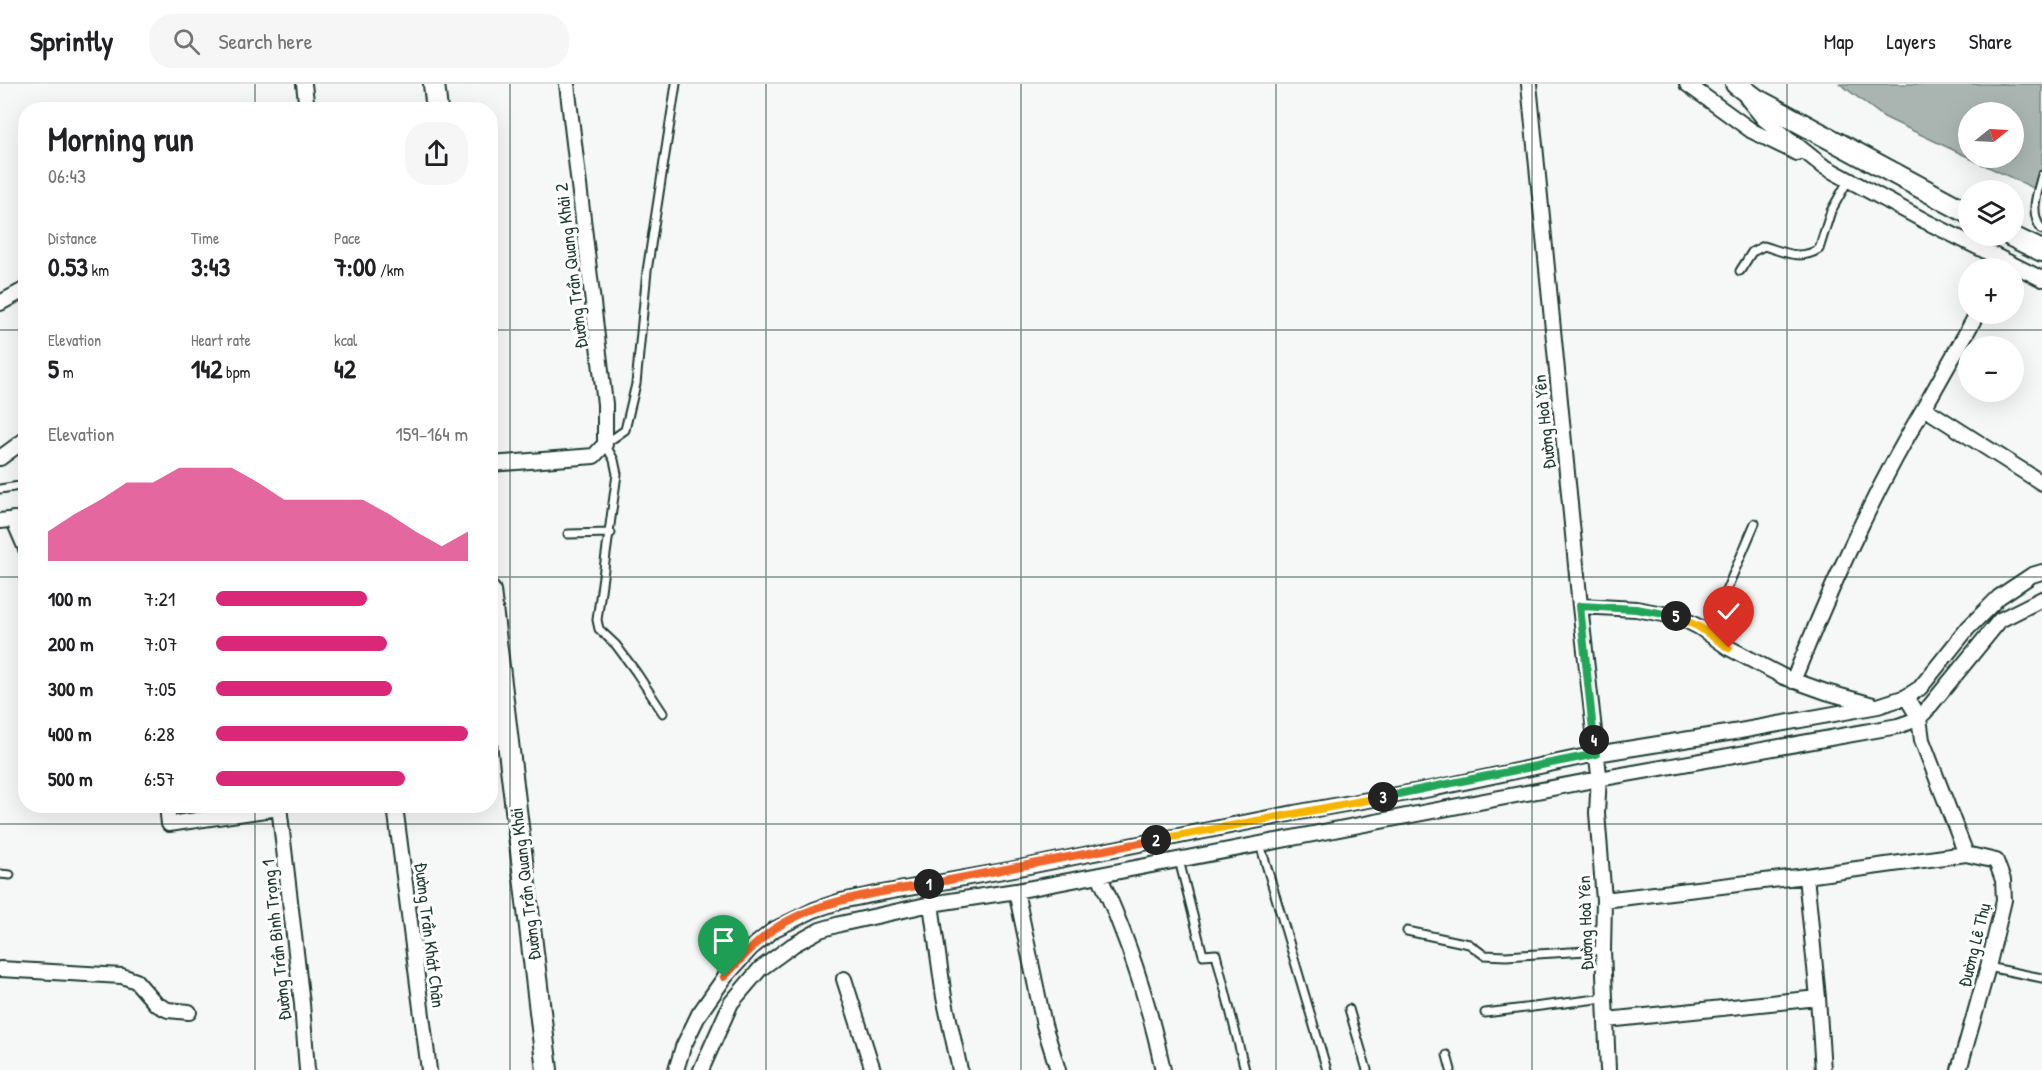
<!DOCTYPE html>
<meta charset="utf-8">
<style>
:root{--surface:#fff;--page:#f6f6f6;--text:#202124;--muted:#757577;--line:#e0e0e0;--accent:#db2777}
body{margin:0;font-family:"Patrick Hand",sans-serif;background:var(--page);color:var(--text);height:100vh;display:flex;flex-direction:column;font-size:22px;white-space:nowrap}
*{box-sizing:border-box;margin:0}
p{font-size:20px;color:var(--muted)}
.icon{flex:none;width:33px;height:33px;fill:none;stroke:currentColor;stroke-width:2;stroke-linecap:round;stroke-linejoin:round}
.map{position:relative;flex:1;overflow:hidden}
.sheet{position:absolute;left:18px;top:18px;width:480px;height:711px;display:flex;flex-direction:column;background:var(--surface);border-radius:24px;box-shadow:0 6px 24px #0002}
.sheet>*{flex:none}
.needle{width:39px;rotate:72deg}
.buttons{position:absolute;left:1958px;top:18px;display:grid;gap:12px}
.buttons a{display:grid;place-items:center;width:66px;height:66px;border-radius:50%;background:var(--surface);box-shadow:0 6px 24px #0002;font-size:30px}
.pin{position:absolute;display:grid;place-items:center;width:51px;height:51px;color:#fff;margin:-62px -26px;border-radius:50% 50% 50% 0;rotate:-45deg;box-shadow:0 0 6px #0007}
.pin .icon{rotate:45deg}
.km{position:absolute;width:30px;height:30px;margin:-15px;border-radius:50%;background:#222;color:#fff;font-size:16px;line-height:30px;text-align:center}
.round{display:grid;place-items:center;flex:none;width:63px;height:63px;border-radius:24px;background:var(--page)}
.summary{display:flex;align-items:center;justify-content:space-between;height:102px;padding:0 30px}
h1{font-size:33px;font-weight:700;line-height:45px}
.metrics{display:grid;grid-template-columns:repeat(3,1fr);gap:9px;height:102px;padding:6px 30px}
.metrics div{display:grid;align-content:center}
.metrics b{font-size:26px;font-weight:700}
.metrics small{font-size:16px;font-weight:400}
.metrics p{font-size:16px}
.chart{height:168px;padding:12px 30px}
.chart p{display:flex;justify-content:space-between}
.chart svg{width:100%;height:108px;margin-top:6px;fill:var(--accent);opacity:.7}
ul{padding:0 30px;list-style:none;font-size:20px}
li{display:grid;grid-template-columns:96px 72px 1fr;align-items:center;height:45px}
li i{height:15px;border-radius:8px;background:var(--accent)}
header{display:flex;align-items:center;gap:36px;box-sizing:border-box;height:84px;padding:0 30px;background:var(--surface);border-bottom:2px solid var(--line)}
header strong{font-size:28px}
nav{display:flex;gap:33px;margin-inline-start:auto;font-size:21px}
.search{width:420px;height:54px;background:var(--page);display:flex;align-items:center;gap:15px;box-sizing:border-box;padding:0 21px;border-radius:24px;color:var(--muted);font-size:22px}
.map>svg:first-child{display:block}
.water{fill:#aab5b1;stroke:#72857f;stroke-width:1.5}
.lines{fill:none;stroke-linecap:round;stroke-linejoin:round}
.lane-casing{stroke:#1f3d34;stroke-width:11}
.street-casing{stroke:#1f3d34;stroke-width:18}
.secondary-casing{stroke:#1f3d34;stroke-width:24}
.lane{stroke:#fff;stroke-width:7}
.street{stroke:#fff;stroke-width:14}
.secondary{stroke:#fff;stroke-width:20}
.split-1-casing{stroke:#fff;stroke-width:12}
.split-2-casing{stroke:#fff;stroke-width:12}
.split-3-casing{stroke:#fff;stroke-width:12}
.split-4-casing{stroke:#fff;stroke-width:12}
.split-5-casing{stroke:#fff;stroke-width:12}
.split-6-casing{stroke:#fff;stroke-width:12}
.split-1{stroke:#f0652b;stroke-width:8}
.split-2{stroke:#f0652b;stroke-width:8}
.split-3{stroke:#f5b400;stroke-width:8}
.split-4{stroke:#22a559;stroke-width:8}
.split-5{stroke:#22a559;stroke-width:8}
.split-6{stroke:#f5b400;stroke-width:8}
.grid{fill:none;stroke:#1f3d34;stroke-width:1.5;stroke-opacity:0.55}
.labels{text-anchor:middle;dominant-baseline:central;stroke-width:6;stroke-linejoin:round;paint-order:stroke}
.street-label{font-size:18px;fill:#1f3d34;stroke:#fff}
</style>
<header>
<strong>Sprintly</strong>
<div class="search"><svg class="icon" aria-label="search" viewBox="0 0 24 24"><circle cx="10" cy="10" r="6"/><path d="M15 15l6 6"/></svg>Search here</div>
<nav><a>Map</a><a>Layers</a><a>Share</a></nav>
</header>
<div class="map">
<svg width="2042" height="986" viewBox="0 0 2042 986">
<rect width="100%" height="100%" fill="#f6f7f7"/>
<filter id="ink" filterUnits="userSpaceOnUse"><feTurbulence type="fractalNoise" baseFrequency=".0167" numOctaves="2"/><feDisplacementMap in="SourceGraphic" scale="12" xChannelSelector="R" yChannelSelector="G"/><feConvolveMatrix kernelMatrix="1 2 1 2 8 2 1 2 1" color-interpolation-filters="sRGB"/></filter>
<g filter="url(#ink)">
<!-- water -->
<path class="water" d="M1840 0H2042V108L1969 74H2013V28H1968V73L1884 33Z"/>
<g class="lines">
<!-- lane casing -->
<g class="lane-casing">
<path id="lane" d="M2042 91C2037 110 2029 129 2042 146
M1740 187 1752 168 1764 162C1784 168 1800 177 1819 165L1831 127 1849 95
M0 405 26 401
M568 450 611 449
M1708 549 1755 439
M663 629 636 588 616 561 599 545 597 536 617 390 614 376 605 360 625 346 636 300 647 187 676 0
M1260 760 1327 986
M1179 776 1203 871 1216 870 1245 986
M0 790 10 791
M1407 847 1469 860 1484 871 1506 872 1603 866
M1988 883 2042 894
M1349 925 1367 986
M1485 929 1605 914
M1447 971 1451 986"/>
</g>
<!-- street casing -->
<g class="street-casing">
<path id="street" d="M304 0 307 26
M1529 0 1580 522 1599 691 1597 729 1604 816 1603 866 1608 986
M1687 0 1752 47 1797 69
M1747 14 1764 35 1823 82 1925 137 2042 195
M0 219 26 205
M1924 324 1977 230
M0 374 26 355
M490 380 594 372 605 360V320L567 0
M13 435 26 465
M0 437 26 434
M1580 522 1636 525 1679 533 1699 543 1729 564 1784 593 1826 608 1873 621
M1793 597C1831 503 1872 411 1924 324L2042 399
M1906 613 1919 634 1922 656 1966 770 1996 777 2003 796 2004 816 1988 883 1959 986
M167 722 169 740 279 724
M279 722 302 920 307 986
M395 722 429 986
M1099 791C1128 854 1149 918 1163 986
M1806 792 1818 914 1823 986
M1016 807 1044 941 1058 986
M1604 816 1806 792 1966 770
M931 820 944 913 960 986
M0 885 122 892 136 897 156 920 168 926 189 928
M844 895 873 986
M1607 936 1818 914
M676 986 683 963 699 930 725 893 751 864 775 845 814 826 841 817 876 810 1014 785 1294 729 1436 704 1596 670 1740 647 1878 622 1906 613 1920 604 1968 544 1999 513 2032 491 2042 488
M701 986 731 919 760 885 793 861 820 846 840 840 931 820 1016 807 1599 695 1898 642 1918 635 1925 628 2000 536 2042 515"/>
</g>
<!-- secondary casing -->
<g class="secondary-casing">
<path id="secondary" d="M434 0 437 26
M1736 0 1756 15 1968 129
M2011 152 2042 167
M490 507 547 986"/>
</g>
<!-- lane -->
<use href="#lane" class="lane"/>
<!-- street -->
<use href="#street" class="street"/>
<!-- secondary -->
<use href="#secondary" class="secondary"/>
</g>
</g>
<g class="lines" filter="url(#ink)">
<!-- split-1 casing -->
<g class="split-1-casing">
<path id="split-1" d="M724 893C740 877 755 858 774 845 819 815 877 809 929 800"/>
</g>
<!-- split-2 casing -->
<g class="split-2-casing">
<path id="split-2" d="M929 800 1156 756"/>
</g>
<!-- split-3 casing -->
<g class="split-3-casing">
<path id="split-3" d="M1156 756 1383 713"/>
</g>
<!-- split-4 casing -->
<g class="split-4-casing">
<path id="split-4" d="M1383 713 1596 670 1594 656"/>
</g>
<!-- split-5 casing -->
<g class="split-5-casing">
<path id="split-5" d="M1594 656 1580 522 1636 525 1676 532"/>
</g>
<!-- split-6 casing -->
<g class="split-6-casing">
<path id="split-6" d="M1676 532 1699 543 1729 564"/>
</g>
<!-- split-1 -->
<use href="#split-1" class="split-1"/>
<!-- split-2 -->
<use href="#split-2" class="split-2"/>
<!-- split-3 -->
<use href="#split-3" class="split-3"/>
<!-- split-4 -->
<use href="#split-4" class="split-4"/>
<!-- split-5 -->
<use href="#split-5" class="split-5"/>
<!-- split-6 -->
<use href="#split-6" class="split-6"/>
</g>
<!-- grid -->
<path class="grid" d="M255 0V26M510 0V986M766 0V986M1021 0V986M1276 0V986M1532 0V986M1787 0V986M0 246H26M490 246H2042M0 493H26M490 493H2042M255 722V986M0 740H2042"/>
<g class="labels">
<!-- street labels -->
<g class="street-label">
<text transform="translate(571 182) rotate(-97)">Đường Trần Quang Khải 2</text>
<text transform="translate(1544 338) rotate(-96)">Đường Hoà Yên</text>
<text transform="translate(525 800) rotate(-97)">Đường Trần Quang Khải</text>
<text transform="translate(1585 839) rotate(-92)">Đường Hoà Yên</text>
<text transform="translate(430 851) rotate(83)">Đường Trần Khát Chân</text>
<text transform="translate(276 856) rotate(-96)">Đường Trần Bình Trọng 1</text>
<text transform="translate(1974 861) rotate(-76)">Đường Lê Thụ</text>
</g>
</g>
</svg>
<div class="buttons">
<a><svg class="needle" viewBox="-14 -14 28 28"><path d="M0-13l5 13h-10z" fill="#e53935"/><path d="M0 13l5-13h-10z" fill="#757577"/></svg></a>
<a><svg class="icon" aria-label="layers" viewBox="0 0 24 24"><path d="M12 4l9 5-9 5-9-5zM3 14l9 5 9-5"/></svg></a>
<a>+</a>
<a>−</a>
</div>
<div class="pin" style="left:724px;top:893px;background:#1e9e55"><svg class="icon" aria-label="arrive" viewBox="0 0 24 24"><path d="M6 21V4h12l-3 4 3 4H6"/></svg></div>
<div class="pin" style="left:1729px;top:564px;background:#d93025"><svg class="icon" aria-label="check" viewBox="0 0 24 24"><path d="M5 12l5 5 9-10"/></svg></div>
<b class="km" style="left:929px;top:800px">1</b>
<b class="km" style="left:1156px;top:756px">2</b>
<b class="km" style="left:1383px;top:713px">3</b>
<b class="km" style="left:1594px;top:656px">4</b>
<b class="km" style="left:1676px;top:532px">5</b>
<section class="sheet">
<div class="summary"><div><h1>Morning run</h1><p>06:43</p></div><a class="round"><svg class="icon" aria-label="share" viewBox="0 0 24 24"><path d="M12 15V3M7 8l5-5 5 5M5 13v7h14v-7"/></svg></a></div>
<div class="metrics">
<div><p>Distance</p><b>0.53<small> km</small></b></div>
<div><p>Time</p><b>3:43</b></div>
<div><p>Pace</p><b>7:00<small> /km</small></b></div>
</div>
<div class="metrics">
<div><p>Elevation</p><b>5<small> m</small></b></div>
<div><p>Heart rate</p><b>142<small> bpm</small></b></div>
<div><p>kcal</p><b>42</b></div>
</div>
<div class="chart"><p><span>Elevation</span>159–164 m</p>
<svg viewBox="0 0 160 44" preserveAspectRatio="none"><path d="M0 44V32L10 25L20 19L30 12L40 12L50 6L60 6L70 6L80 12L90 19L100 19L110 19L120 19L130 25L140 32L150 38L160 32V44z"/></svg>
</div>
<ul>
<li><b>100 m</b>7:21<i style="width:60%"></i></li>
<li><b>200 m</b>7:07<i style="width:68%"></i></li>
<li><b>300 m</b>7:05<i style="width:70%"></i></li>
<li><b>400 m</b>6:28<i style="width:100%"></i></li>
<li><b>500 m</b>6:57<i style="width:75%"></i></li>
</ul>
</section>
</div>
